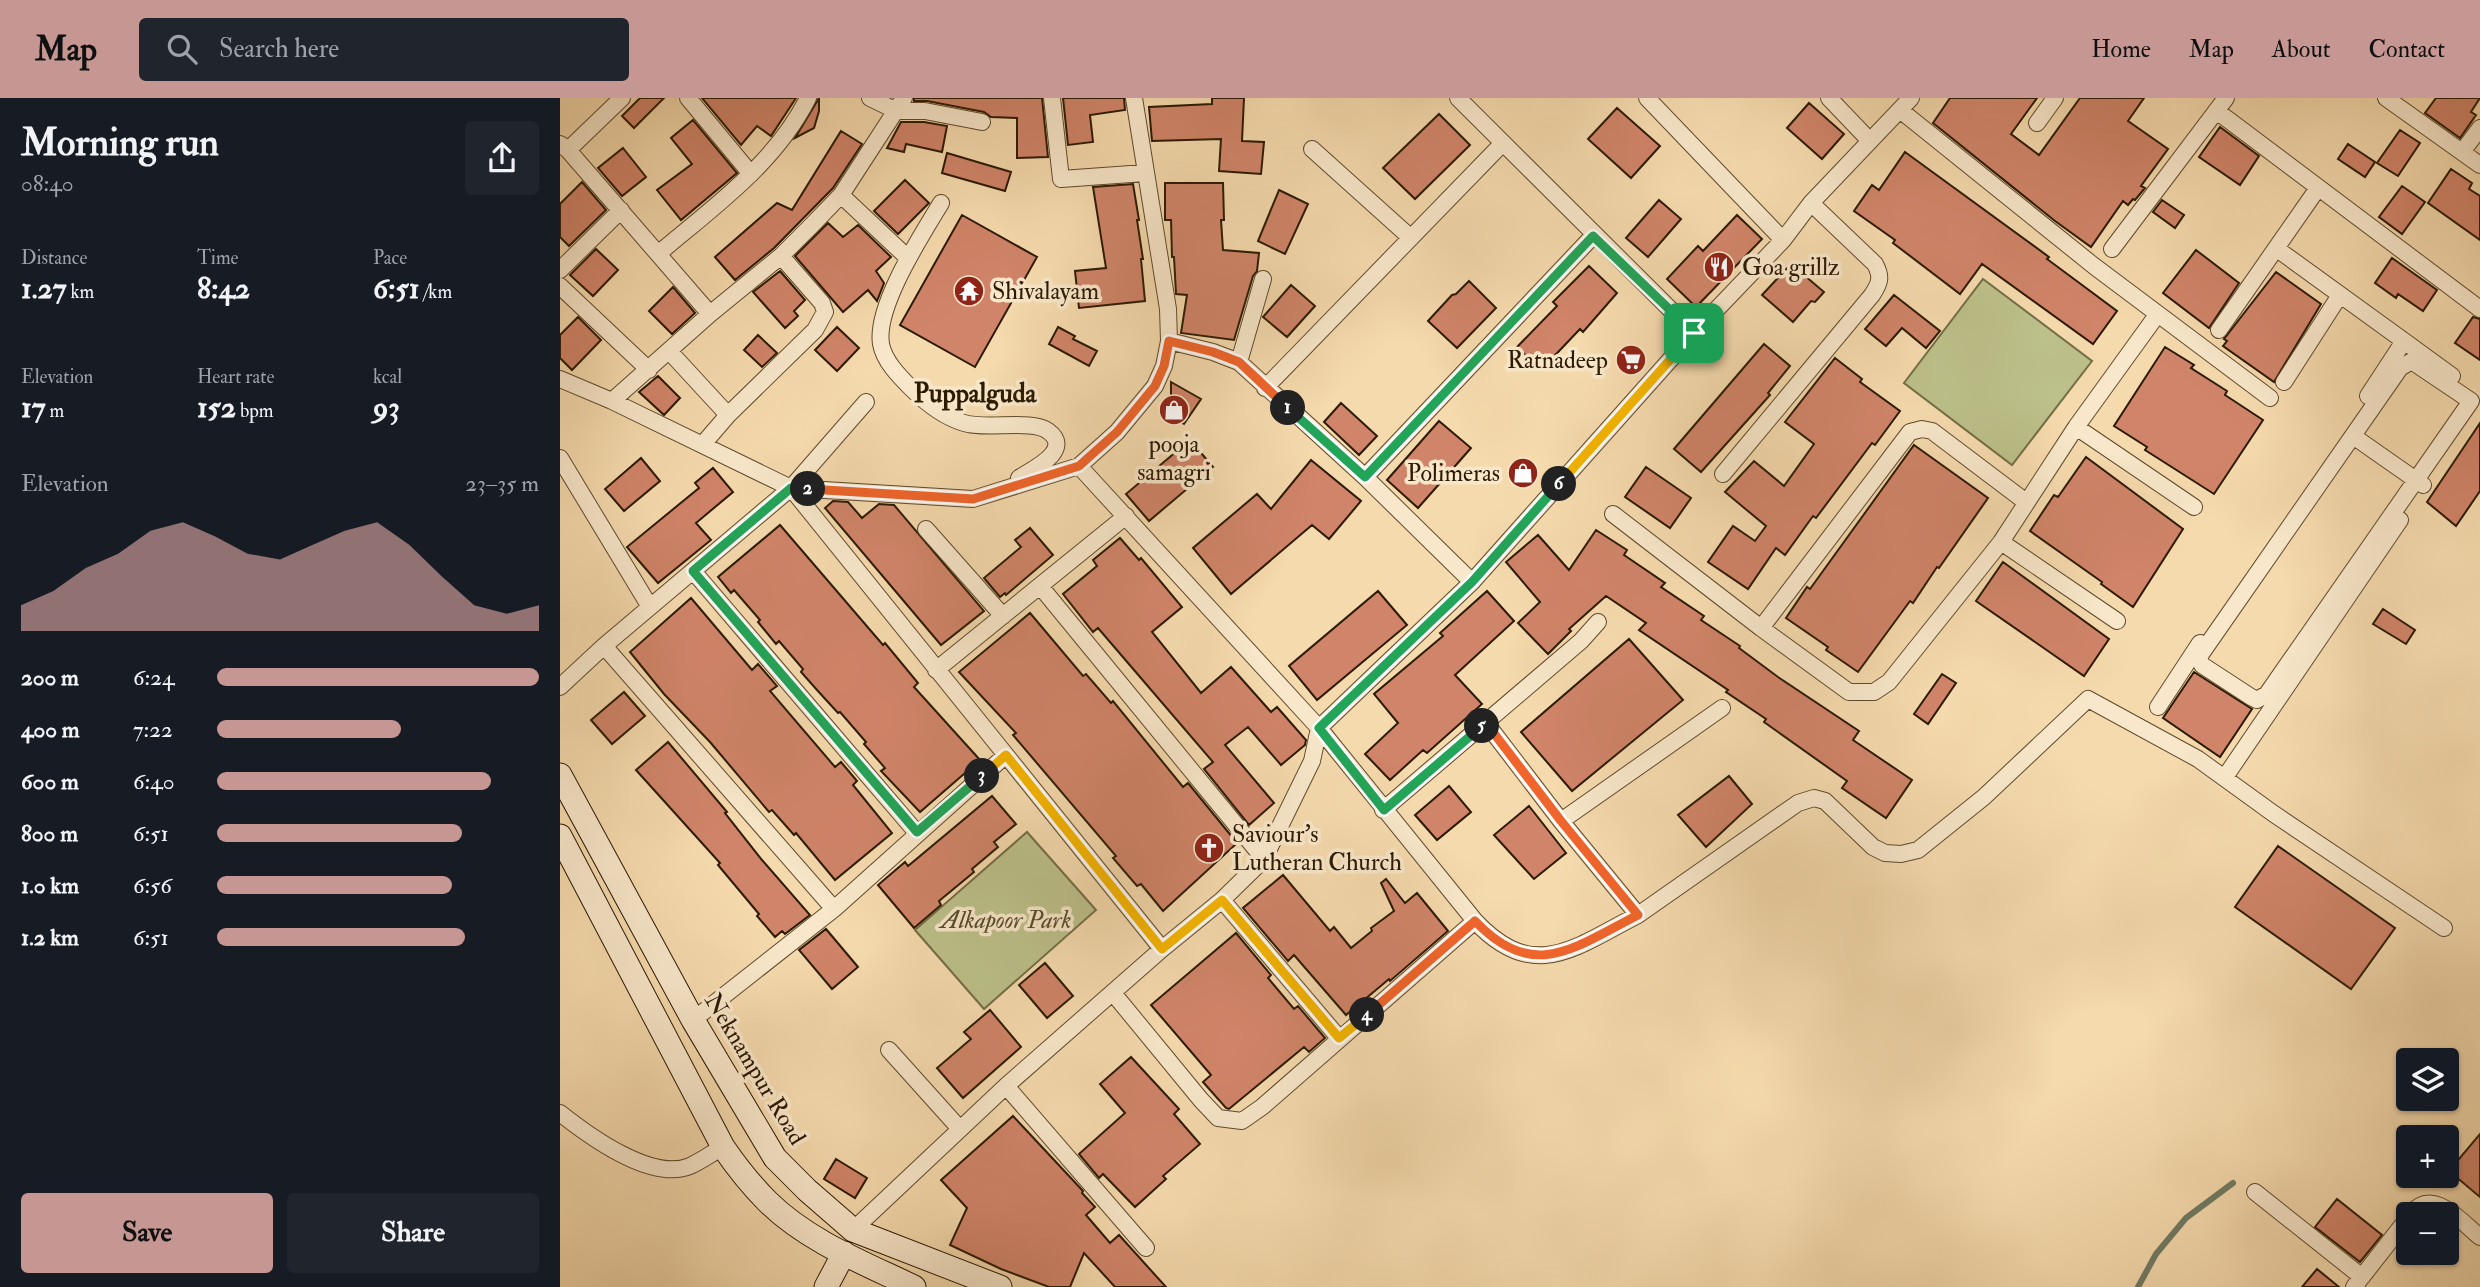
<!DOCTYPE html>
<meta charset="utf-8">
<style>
:root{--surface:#171b24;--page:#20242c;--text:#f1f3f6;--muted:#9ea1a6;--accent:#c59692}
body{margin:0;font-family:"IM FELL Double Pica",serif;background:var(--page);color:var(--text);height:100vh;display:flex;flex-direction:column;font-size:26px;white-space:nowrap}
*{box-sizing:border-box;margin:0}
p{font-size:23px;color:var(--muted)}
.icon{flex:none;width:38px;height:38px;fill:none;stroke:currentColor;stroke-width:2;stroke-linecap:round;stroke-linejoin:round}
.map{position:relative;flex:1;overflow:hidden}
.sheet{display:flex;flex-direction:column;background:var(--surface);width:560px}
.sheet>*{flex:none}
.tools{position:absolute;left:1836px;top:950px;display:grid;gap:14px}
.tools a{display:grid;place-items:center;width:63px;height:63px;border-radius:7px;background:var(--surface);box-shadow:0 2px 5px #0004;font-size:35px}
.pin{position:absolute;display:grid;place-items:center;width:60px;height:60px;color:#fff;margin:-30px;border-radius:14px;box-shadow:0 4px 10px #0006}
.km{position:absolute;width:35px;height:35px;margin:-18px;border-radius:50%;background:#222;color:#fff;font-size:19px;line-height:35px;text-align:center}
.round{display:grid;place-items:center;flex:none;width:74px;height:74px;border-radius:7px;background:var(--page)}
.summary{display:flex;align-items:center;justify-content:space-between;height:119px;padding:0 21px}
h1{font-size:38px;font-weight:800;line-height:52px}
.metrics{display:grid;grid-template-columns:repeat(3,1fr);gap:10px;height:119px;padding:7px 21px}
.metrics div{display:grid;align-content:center}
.metrics b{font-size:30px;font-weight:800}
.metrics small{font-size:19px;font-weight:400}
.metrics p{font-size:19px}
.chart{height:196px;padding:14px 21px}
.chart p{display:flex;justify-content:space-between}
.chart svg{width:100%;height:126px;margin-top:7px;fill:var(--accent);opacity:.7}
.cta{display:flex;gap:14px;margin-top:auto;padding:14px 21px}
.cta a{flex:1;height:80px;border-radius:7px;background:var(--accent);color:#111;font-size:28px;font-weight:800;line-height:80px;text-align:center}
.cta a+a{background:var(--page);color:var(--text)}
ul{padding:0 21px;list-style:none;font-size:23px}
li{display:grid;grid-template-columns:112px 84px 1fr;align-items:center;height:52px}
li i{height:18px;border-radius:9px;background:var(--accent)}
header{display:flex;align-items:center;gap:42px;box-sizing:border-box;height:98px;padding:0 35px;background:var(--accent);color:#111}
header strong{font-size:33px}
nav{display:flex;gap:38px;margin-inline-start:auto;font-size:24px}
.search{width:490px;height:63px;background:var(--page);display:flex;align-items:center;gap:18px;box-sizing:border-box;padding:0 24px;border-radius:7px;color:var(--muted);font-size:26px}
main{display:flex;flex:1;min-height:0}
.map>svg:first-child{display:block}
.green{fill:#bcc08a;stroke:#746d46;stroke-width:2}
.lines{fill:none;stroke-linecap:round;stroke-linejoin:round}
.stream{stroke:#707b64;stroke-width:6}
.building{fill:#d08469;stroke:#2c1a02;stroke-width:2}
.street-casing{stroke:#5e4a2d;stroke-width:18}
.secondary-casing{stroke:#2c1a02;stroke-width:25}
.street{stroke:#f8e7ca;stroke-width:16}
.secondary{stroke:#f8e7ca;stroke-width:23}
.split-1-casing{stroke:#fff;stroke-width:14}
.split-2-casing{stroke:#fff;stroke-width:14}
.split-3-casing{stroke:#fff;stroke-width:14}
.split-4-casing{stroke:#fff;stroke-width:14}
.split-5-casing{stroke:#fff;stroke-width:14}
.split-6-casing{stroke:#fff;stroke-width:14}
.split-7-casing{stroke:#fff;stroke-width:14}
.split-1{stroke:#22a559;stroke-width:9}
.split-2{stroke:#f0652b;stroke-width:9}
.split-3{stroke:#22a559;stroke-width:9}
.split-4{stroke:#f5b400;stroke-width:9}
.split-5{stroke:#f0652b;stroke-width:9}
.split-6{stroke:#22a559;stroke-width:9}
.split-7{stroke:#f5b400;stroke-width:9}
.labels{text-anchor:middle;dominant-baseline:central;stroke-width:7;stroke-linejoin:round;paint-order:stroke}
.poi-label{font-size:24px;fill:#2c1a02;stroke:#f8e7ca;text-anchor:start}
.park-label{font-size:24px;font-style:italic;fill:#574c2b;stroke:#f8e7ca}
.street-label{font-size:24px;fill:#2c1a02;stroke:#f8e7ca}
.neighbourhood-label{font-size:26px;font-weight:bold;fill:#2c1a02;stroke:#f8e7ca}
</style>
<header>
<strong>Map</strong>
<div class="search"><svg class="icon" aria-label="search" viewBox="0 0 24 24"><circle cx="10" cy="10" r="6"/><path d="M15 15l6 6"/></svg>Search here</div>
<nav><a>Home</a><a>Map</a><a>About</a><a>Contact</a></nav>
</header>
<main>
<section class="sheet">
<div class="summary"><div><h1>Morning run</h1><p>08:40</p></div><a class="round"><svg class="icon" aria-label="share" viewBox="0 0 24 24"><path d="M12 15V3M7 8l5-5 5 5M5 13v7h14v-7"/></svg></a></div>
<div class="metrics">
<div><p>Distance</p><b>1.27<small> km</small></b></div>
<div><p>Time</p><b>8:42</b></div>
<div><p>Pace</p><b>6:51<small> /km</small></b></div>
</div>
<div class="metrics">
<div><p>Elevation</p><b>17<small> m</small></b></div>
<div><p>Heart rate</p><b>152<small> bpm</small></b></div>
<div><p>kcal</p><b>93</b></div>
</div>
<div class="chart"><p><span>Elevation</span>23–35 m</p>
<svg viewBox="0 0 160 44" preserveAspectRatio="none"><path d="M0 44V35L10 30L20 22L30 17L40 9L50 6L60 11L70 17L80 19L90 14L100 9L110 6L120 14L130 25L140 35L150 38L160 35V44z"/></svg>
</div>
<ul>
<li><b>200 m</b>6:24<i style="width:100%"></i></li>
<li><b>400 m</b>7:22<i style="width:57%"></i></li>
<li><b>600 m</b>6:40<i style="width:85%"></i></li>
<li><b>800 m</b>6:51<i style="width:76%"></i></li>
<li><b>1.0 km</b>6:56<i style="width:73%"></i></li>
<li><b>1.2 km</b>6:51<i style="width:77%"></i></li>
</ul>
<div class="cta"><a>Save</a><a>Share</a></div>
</section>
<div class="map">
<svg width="1920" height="1189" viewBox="0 0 1920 1189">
<rect width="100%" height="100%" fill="#f5daad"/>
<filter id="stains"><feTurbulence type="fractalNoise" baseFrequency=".00286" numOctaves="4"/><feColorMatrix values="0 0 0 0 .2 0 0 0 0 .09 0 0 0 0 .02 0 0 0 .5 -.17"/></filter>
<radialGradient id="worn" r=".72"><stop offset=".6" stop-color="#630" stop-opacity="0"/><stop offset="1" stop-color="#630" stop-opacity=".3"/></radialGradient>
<!-- green -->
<path class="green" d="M1423 181 1532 263 1452 367 1344 285Z
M467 734 536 812 424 911 355 832Z"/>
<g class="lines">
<!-- stream -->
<path class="stream" d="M1578 1189 1596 1156 1626 1120 1673 1085"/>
</g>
<!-- building -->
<path class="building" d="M80 0H104L74 30 62 18Z
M142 0H236L211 38 197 28 181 47Z
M259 0V13L254 30 235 40Z
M354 0H482L488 59 457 60V20L431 19 424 14 367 3H354Z
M503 0H564L565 12 530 17 533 44 508 47Z
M652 0H684L682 43 704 44 701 76 659 73 661 41 592 43 589 9 652 6Z
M1390 0H1477L1451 36 1479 57 1520 0H1584L1568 23 1608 51 1581 88 1585 90 1575 102 1573 101 1568 107 1563 103 1531 149 1495 123 1373 25Z
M1876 0H1920L1911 14 1916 17 1900 40 1865 15Z
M1249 5 1284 36 1262 61 1227 30Z
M1057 10 1100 48 1071 80 1028 41Z
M879 16 910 47 855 101 823 70Z
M133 22 177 75 121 122 97 92 132 66 111 40Z
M341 24H364L387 28 382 54 346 46 344 54 327 50Z
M1660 29 1699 58 1680 87 1639 59Z
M1840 32 1860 45 1838 78 1817 65Z
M281 33 302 46 273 90 214 150 175 182 155 159 217 105 232 112Z
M1788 46 1815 64 1805 79 1778 61Z
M63 50 86 79 62 98 38 70Z
M1345 54 1489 159 1487 161 1557 213 1533 246 1422 166 1400 196 1333 145 1335 142 1294 113 1312 87 1319 92Z
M387 55 451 74 445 93 382 75Z
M1891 71 1912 85 1909 91 1920 98V142L1868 105Z
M345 82 369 105 338 136 314 113Z
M22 84 46 112 9 148 0 139V106Z
M605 85H663L664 122H661L663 152 699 155 697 173 693 178 674 242 621 235 627 197 616 196 614 159H612L611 122H605Z
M573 86 579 122H577L583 161H581L585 203 519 210 515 173 546 170 533 89Z
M1842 88 1865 104 1842 136 1819 119Z
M719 92 748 106 725 156 698 143Z
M1099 102 1121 121 1088 159 1066 140Z
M1602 102 1624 117 1615 130 1593 114Z
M402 117 477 159 415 269 340 227Z
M1177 117 1202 141 1136 209 1107 181 1138 148 1143 153Z
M268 125 283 139 298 127 331 159 316 173 324 185 317 203 308 192 283 214 235 158Z
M36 151 58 172 33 198 10 177Z
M1636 152 1679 185 1649 230 1603 195Z
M1832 160 1877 192 1863 213 1838 196 1836 200 1815 185Z
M1231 166 1264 194 1255 204 1251 203 1233 224 1202 197Z
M1029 168 1057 195 1023 234 1020 231 981 272 957 249 997 208 993 204Z
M220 173 245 202 234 213 238 218 225 230 193 194Z
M1716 174 1761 206 1714 284 1663 248 1667 243 1664 241Z
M909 183 936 210 897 250 868 223 892 197 896 196Z
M731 187 755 208 727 239 703 219Z
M113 189 135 215 112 236 89 213Z
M1334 197 1380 233 1366 250 1342 230 1326 248 1305 231Z
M18 219 41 242 12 272 0 260V237Z
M1913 219 1920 221V262L1895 245Z
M277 229 299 250 277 273 255 252Z
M498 229 515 238 513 241 537 253 529 268 489 246Z
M198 237 217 255 202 269 184 252Z
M1204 246 1230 268 1208 295 1210 297 1141 374 1114 351Z
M1605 249 1634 267 1631 270 1667 293 1665 297 1703 322 1654 396 1585 352 1587 349 1554 328Z
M1275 260 1302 281 1300 284 1340 313 1315 347 1312 345 1256 420 1253 418 1225 457 1216 450 1188 491 1148 464 1173 428 1195 443 1206 428 1165 394 1194 363 1224 388 1254 346 1225 324Z
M98 278 120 300 104 317 79 294Z
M611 284 641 301 624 326 601 311 611 297Z
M781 305 817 338 799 357 764 324Z
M879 323 911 350 858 410 827 382Z
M1920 325V393L1896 428 1867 404Z
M630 342 653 369 589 423 566 396Z
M1354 347 1428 400 1379 470 1377 469 1353 505 1350 503 1298 574 1266 552 1268 549 1226 520 1247 489 1250 491Z
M1526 359 1623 431 1573 509 1541 486 1542 484 1470 433 1494 397 1498 399Z
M81 360 100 383 64 413 45 391Z
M751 362 801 403 769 441 752 427 671 496 633 450 697 396 711 411Z
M1086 369 1131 400 1110 430 1065 399Z
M153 370 173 394 136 425 151 442 98 485 67 449 139 390 135 385Z
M273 403 288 404 302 420 319 406 334 407 424 513 381 547 265 410Z
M220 427 323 547 325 545 358 585 354 589 420 662 360 714 321 673 325 670 304 646 306 644 280 614 278 615 257 592 241 574 243 571 219 543 216 546 198 524 200 522 174 492 171 495 158 479Z
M470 430 493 457 446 497 445 495 440 499 424 480 461 449 455 442Z
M1036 432 1067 452 1064 457 1105 485 1101 489 1144 518 1141 522 1180 548 1179 550 1218 579 1299 633 1293 642 1352 682 1326 720 1282 690 1287 683 1204 624 1206 621 1166 594 1168 592 1079 532 1086 525 1046 498 1009 531 1011 533 988 556 958 525 980 504 946 464 978 437 1009 472Z
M560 440 579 462 581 460 622 509 592 534 641 595 671 569 711 614 717 609 746 642 745 647 721 667 688 629 665 647 714 705 689 727 644 671 653 664 538 530 533 534 503 496 537 468 533 462Z
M1443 464 1549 541 1524 578 1416 503Z
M818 493 847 527 757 602 729 568Z
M927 493 954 523 895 577 922 606 867 655 863 652 830 682 805 656 838 625 814 596 883 538 880 535Z
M131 500 192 572 198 566 217 588 210 593 275 669 281 664 297 683 293 687 332 735 275 782 236 735 234 737 212 712 209 714 150 644 104 596 70 554Z
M1823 511 1855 532 1846 546 1813 526Z
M470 515 523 578 526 576 551 605 553 603 623 689 628 685 673 740 671 742 675 747 603 813 581 786 577 788 553 760 556 758 453 637 456 635 399 574Z
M1069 541 1123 602 1012 693 961 634Z
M1634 574 1692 611 1660 659 1603 620Z
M1382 576 1396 585 1368 626 1354 616Z
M64 594 85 618 52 646 31 622Z
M108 644 167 714 165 715 202 762 250 817 225 836 222 833 215 839 197 818 199 816 158 767 160 765 76 672Z
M1169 678 1192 706 1146 749 1118 717Z
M889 688 911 714 877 742 855 717Z
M432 698 456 726 434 744 438 749 412 771 414 774 379 803 381 807 354 830 318 787 345 764 348 768Z
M969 708 1006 755 974 781 934 737Z
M1718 748 1835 830 1791 891 1675 809Z
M723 777 770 833 774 829 791 850 812 833 811 830 834 813 821 785 826 781 845 805 857 795 888 833 830 883 829 881 786 917 734 857 728 863 683 810Z
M266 831 298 869 272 891 239 852Z
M676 835 711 877 708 880 734 911 738 908 765 940 749 954 744 949 669 1011 666 1010 643 984 651 977 591 907Z
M485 865 513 898 487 920 459 887Z
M430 912 461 949 403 1000 377 970 411 941 404 934Z
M571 959 619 1011 614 1016 640 1046 603 1078 606 1081 575 1109 543 1076 539 1080 519 1056 565 1015 540 986Z
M453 1018 523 1093 522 1095 535 1109 526 1117 550 1145 559 1137 606 1189H555L524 1155 510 1189H489L441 1171 390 1147 407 1110 381 1082Z
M1920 1036V1099L1889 1073Z
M276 1061 307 1080 295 1100 264 1081Z
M1777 1101 1822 1137 1800 1164 1755 1129Z
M1757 1171 1779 1189H1742Z"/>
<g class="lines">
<!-- street casing -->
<g class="street-casing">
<path id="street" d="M128 0 191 76
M310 0 337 13H365L422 24
M492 0 501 81 585 75
M898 0 1134 235
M1087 0 1223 142
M1269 0 1310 43
M1826 0 1920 67
M1340 12 1534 168 1710 300
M1658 14 1920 211
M1477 25 1495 0
M0 46 8 52 150 216
M752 51 851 140
M8 52 62 0
M1902 54 1920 30
M281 97 348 160
M381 105C362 137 315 208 321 246 324 263 339 278 351 290 365 304 384 319 404 325 426 332 473 321 488 333 514 352 473 371 459 380
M1552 151 1666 0
M1717 151 1844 243
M98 156C153 109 215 66 248 0
M0 172 61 112
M0 188 89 272
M1659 232 1758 90
M609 243 653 254 679 264 805 379 912 484
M109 253 168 317
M679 264 703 181
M1850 264 1856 266 1911 303 1707 596 1697 602 1691 599 1642 567 1639 561 1641 556 1840 270Z
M0 281 52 303 231 390 413 401 519 368 557 334 595 288 604 268 609 243 608 211 574 0
M1724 284 1780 197
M705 290 942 46
M1808 298 1844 243 1892 278
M52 303 150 216 221 158 252 127 281 97 344 0
M1516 329 1634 409
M1793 338 1863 387
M143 346 168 317 255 232 265 214 262 205 221 158
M0 360 90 509
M519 368 759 630 915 823 702 1009 682 1023 658 1020 641 1002 553 895
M1163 376 1312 197C1320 185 1322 179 1315 166L1251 105
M805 379 1033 138
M231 390 602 851
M1053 416 1201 530 1289 594H1314L1329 584 1441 444 1516 329 1597 217
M366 431 443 518
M1441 444 1557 523
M133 473 357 735
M480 488 704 761
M1201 530 1350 334 1362 331 1372 333 1466 404
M44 548 274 811
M376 572 566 418
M0 589 44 548 231 390 306 304
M1598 609 1640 545
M926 625 1001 723 1078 817 1238 705 1254 700 1265 703 1313 749 1325 755 1341 756 1358 752 1424 699 1528 601 1638 661 1714 716 1884 830
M1665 679 1840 422
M823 712 1021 543 1038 524
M1001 723 1162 610
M662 802 779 940
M915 823C974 886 1015 849 1078 817
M133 922 274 811 446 657
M329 952 400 1031
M446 988 586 1150
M0 1015C29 1038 92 1084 130 1068 141 1063 152 1055 163 1049
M1695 1094 1802 1179
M1851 1116C1873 1088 1901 1124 1920 1139
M293 1132 446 988 602 851 662 802 704 761 752 663 759 630 912 484 1134 235 1223 142 1251 105 1351 0
M1794 1189 1848 1120"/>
</g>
<!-- secondary casing -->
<g class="secondary-casing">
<path id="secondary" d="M0 677 133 922 215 1060 247 1092 293 1132 440 1189
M0 738 163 1049C176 1068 190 1086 207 1103 247 1143 304 1165 354 1189
M266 1189 284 1155"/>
</g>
<!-- street -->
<use href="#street" class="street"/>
<!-- secondary -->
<use href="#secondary" class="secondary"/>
</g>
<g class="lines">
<!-- split-1 casing -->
<g class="split-1-casing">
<path id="split-1" d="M728 310 805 379 1033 138 1134 235"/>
</g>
<!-- split-2 casing -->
<g class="split-2-casing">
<path id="split-2" d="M248 391 413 401 519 368 557 334 595 288 604 268 609 243 653 254 679 264 728 310"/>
</g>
<!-- split-3 casing -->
<g class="split-3-casing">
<path id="split-3" d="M248 391 231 390 133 473 357 734 422 678"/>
</g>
<!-- split-4 casing -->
<g class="split-4-casing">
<path id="split-4" d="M422 678 446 657 602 851 662 802 779 940 807 917"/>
</g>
<!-- split-5 casing -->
<g class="split-5-casing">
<path id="split-5" d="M807 917 915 823C974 885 1015 849 1078 817L1001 723 926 625 922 628"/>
</g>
<!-- split-6 casing -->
<g class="split-6-casing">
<path id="split-6" d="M922 628 824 712 759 630 912 484 999 386"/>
</g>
<!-- split-7 casing -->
<g class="split-7-casing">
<path id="split-7" d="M999 386 1134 235"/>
</g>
<!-- split-1 -->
<use href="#split-1" class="split-1"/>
<!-- split-2 -->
<use href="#split-2" class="split-2"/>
<!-- split-3 -->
<use href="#split-3" class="split-3"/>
<!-- split-4 -->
<use href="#split-4" class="split-4"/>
<!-- split-5 -->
<use href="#split-5" class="split-5"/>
<!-- split-6 -->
<use href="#split-6" class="split-6"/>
<!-- split-7 -->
<use href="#split-7" class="split-7"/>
</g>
<!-- icons -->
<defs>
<g id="restaurant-disc" transform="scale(1.575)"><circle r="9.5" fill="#8f2418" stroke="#f8e7ca"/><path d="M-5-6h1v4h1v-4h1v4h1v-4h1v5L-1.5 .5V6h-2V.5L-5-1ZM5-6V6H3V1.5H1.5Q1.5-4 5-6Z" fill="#fff"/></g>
<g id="temple-disc" transform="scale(1.575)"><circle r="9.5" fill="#8f2418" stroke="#f8e7ca"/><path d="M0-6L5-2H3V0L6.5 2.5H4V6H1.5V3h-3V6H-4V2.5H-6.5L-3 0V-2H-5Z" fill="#fff"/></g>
<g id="supermarket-disc" transform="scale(1.575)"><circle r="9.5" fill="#8f2418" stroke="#f8e7ca"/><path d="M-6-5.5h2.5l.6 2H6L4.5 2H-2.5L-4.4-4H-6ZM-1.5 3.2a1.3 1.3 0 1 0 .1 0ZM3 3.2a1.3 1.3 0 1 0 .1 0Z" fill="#fff"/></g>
<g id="shop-disc" transform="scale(1.575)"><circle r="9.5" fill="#8f2418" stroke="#f8e7ca"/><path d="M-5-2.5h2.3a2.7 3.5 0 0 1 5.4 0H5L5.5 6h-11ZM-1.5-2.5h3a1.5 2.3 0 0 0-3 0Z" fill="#fff"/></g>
<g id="church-disc" transform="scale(1.575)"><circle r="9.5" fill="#8f2418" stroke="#f8e7ca"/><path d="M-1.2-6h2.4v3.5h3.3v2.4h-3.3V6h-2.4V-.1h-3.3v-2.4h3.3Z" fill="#fff"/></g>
</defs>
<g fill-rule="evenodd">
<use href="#restaurant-disc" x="1159" y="169"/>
<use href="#temple-disc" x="409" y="193"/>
<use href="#supermarket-disc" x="1071" y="262"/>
<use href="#shop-disc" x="614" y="312"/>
<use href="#shop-disc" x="963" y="375"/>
<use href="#church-disc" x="649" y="750"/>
</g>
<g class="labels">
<!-- poi labels -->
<g class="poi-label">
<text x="1182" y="169">Goa grillz</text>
<text x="432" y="193">Shivalayam</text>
<text x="1048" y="262" text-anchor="end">Ratnadeep</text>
<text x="614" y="346" text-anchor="middle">pooja<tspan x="614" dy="28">samagri</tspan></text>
<text x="940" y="375" text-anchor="end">Polimeras</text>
<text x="672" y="736">Saviour's<tspan x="672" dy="28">Lutheran Church</tspan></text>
</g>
<!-- park labels -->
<g class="park-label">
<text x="446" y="822">Alkapoor Park</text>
</g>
<!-- street labels -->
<g class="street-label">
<text transform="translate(195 971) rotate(59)">Neknampur Road</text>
</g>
<!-- neighbourhood labels -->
<g class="neighbourhood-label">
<text x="415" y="296">Puppalguda</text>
</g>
</g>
<rect width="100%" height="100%" filter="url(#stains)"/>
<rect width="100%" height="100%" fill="url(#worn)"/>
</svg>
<div class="tools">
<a><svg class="icon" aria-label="layers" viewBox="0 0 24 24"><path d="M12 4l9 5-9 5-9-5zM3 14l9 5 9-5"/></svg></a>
<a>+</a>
<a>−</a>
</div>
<div class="pin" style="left:1134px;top:235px;background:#1e9e55"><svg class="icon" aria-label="arrive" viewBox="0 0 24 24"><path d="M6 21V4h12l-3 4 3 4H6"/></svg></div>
<b class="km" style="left:728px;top:310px">1</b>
<b class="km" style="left:248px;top:391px">2</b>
<b class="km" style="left:422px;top:678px">3</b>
<b class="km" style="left:807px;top:917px">4</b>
<b class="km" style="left:922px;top:628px">5</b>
<b class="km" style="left:999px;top:386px">6</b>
</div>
</main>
